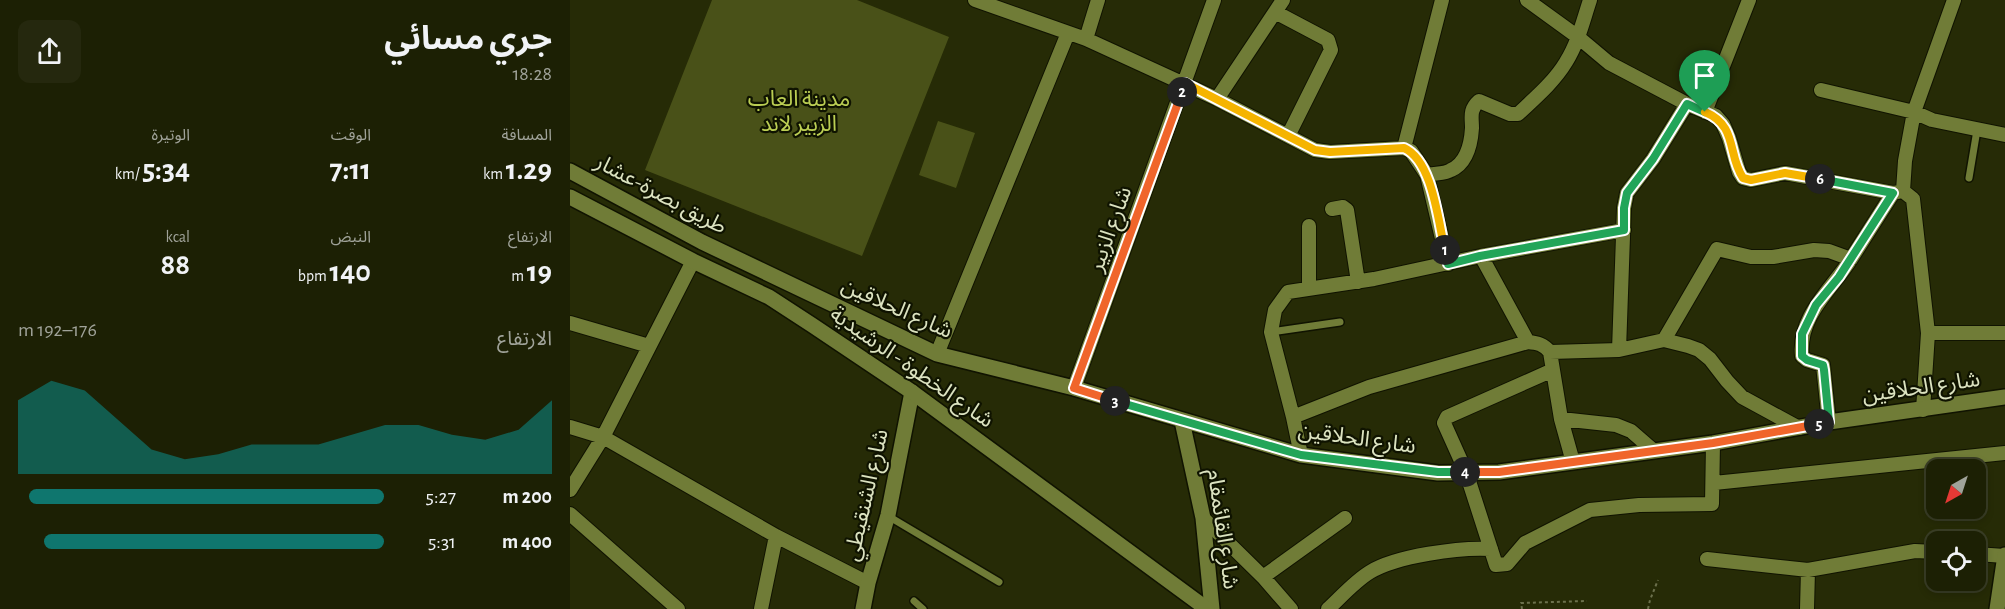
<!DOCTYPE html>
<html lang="ar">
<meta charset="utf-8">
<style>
:root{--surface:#1c2004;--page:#25280e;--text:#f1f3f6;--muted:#a0a39a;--line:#3a3e26;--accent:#0f766e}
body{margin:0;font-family:"Alegreya Sans","Noto Sans Arabic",sans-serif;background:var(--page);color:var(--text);direction:rtl;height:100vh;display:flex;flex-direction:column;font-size:22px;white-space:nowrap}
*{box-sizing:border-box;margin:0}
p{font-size:20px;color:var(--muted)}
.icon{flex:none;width:33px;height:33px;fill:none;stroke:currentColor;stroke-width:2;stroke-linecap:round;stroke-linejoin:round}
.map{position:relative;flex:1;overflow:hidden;direction:ltr}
.panel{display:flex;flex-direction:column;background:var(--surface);width:570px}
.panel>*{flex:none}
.needle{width:39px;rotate:219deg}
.controls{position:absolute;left:1356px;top:459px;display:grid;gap:12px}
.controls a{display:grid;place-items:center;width:60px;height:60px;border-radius:12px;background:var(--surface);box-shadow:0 3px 9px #0003,0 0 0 2px var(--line);font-size:30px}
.pin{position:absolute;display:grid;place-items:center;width:51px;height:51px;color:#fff;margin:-62px -26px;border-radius:50% 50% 50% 0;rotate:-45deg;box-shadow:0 0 6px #0007}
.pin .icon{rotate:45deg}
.km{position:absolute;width:30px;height:30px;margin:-15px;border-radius:50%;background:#222;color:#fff;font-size:16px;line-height:30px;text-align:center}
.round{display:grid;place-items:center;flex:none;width:63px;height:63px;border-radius:12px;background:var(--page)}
.overview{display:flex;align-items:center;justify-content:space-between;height:102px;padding:0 18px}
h1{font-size:33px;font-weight:700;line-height:45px}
.stats{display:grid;grid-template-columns:repeat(3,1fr);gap:9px;height:102px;padding:6px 18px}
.stats div{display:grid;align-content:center}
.stats b{font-size:30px;font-weight:700}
.stats small{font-size:16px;font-weight:400}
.stats p{font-size:16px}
.chart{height:168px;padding:12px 18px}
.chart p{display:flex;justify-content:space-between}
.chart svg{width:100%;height:108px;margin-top:6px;fill:var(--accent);opacity:.7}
ul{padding:0 18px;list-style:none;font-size:20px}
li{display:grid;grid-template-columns:96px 72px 1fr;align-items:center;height:45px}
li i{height:15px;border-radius:8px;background:var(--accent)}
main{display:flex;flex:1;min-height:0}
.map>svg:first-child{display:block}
.green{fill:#495118}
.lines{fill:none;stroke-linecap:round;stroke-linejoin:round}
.service-casing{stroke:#101301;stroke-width:10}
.minor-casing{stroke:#101301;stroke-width:16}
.tertiary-casing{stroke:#101301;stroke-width:18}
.secondary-casing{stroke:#101301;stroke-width:18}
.path{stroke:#6c714d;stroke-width:2;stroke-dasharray:3 3;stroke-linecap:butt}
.service{stroke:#707c37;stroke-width:7}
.minor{stroke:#707c37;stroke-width:14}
.tertiary{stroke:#707c37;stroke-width:15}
.secondary{stroke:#707c37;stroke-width:15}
.split-1-casing{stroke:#fff;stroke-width:12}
.split-2-casing{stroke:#fff;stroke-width:12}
.split-3-casing{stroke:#fff;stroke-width:12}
.split-4-casing{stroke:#fff;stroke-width:12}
.split-5-casing{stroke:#fff;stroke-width:12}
.split-6-casing{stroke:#fff;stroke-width:12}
.split-7-casing{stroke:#fff;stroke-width:12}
.split-1{stroke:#22a559;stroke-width:8}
.split-2{stroke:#f5b400;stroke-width:8}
.split-3{stroke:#f0652b;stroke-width:8}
.split-4{stroke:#22a559;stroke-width:8}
.split-5{stroke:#f0652b;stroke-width:8}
.split-6{stroke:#22a559;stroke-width:8}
.split-7{stroke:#f5b400;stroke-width:8}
.labels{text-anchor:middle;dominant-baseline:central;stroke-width:4.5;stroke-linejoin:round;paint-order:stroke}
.park-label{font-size:22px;fill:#bbce53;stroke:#0f1300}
.street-label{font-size:22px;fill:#dce3c0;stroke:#0f1300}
</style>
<main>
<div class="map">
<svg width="1435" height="609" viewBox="0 0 1435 609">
<rect width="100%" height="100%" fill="#262b06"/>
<!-- green -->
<path class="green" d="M142 0H287L379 37 292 256 75 170Z
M368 121 405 133 386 188 349 175Z"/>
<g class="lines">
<!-- service casing -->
<g class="service-casing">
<path id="service" d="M1399 178 1407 130
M701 332 770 322
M318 516 429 582
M344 601 353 609"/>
</g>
<!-- minor casing -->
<g class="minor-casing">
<path id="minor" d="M405 0 516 39 647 99 745 150 760 152 834 148 841 151 857 175 878 264
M957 0 1008 37 1039 63 1117 104 1146 116 1153 124 1159 138 1169 172 1173 178 1181 180 1215 173 1323 193 1333 191
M705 12 758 40 761 50 718 136
M516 39 528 0
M1251 90 1344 112 1362 120 1435 135
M647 99 713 0
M1135 112 1179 0
M834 148 872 0
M857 175C865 173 875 174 881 170 897 163 901 144 902 128 902 117 899 110 909 101L940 114H948C965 98 984 82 996 62 1008 43 1013 21 1020 0
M762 209 773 207 777 210 788 282
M739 226V289
M911 256 958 342
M0 323 79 346
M1358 333H1435
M1094 340 1147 249 1181 257H1203L1244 250 1259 251 1281 259
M1049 350 1054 208 1057 193 1083 159 1117 104
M980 352 1049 350 1094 340 1118 346 1129 350 1140 359 1157 381 1172 397 1229 428
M367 354 498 33
M983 370 877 417 874 423 896 472 926 565 937 564 955 543 1020 510 1069 505 1142 504 1143 443
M504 388 644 0
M1353 410 1358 333 1343 199 1333 191 1335 161 1344 112 1384 0
M723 417 799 387 958 342C968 343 973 344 980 352L991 419 1003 462
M991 419 1046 425 1061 431 1084 451
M1259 422 1253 365 1237 360 1232 356C1228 316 1261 290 1281 259 1295 237 1309 215 1323 193
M0 427 33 437 206 536 298 583
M731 455 723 417 701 332 705 310 718 292 804 279 911 256 1054 230
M1144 483 1435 453
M0 490 33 437 123 261
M0 514 108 609
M633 518 693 577 721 609
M1406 554 1435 556
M1137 559 1238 570 1345 551 1366 552
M693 577 775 518
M191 609 206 536
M758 609C771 597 785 581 800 572 826 556 890 547 921 549
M1237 609 1238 570"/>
</g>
<!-- tertiary casing -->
<g class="tertiary-casing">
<path id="tertiary" d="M612 421 633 518 642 609
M293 609 298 583 318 515 342 392
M1427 609 1435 555"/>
</g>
<!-- secondary casing -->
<g class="secondary-casing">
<path id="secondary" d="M0 171 132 242 367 354 504 388 731 455 868 473 929 472 1143 443 1259 422 1435 397
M0 197 123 261 199 297 242 325 342 392 637 609"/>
</g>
<!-- path -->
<path class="path" d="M952 609 951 603 1017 601
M1078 609 1080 600 1088 580"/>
<!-- service -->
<use href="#service" class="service"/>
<!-- minor -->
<use href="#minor" class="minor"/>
<!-- tertiary -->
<use href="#tertiary" class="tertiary"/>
<!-- secondary -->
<use href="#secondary" class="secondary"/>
</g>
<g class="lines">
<!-- split-1 casing -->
<g class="split-1-casing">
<path id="split-1" d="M875 250 878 264 910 256 1054 230V208L1057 193 1083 159 1117 104 1135 112"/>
</g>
<!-- split-2 casing -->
<g class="split-2-casing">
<path id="split-2" d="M612 92 615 83 745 150 760 152 834 148C863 161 868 222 875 250"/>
</g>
<!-- split-3 casing -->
<g class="split-3-casing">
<path id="split-3" d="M545 401 504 388 612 92"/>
</g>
<!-- split-4 casing -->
<g class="split-4-casing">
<path id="split-4" d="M545 401 731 455 868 472H895"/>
</g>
<!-- split-5 casing -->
<g class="split-5-casing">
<path id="split-5" d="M895 472H929L1084 451 1143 443 1249 424"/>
</g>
<!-- split-6 casing -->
<g class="split-6-casing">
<path id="split-6" d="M1249 424 1259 422 1254 370 1253 365 1237 360 1232 356V334L1246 305 1269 277 1323 193 1250 179"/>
</g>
<!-- split-7 casing -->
<g class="split-7-casing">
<path id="split-7" d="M1135 112C1168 126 1157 154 1173 178L1181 180 1215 173 1250 179"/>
</g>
<!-- split-1 -->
<use href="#split-1" class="split-1"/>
<!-- split-2 -->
<use href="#split-2" class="split-2"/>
<!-- split-3 -->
<use href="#split-3" class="split-3"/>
<!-- split-4 -->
<use href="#split-4" class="split-4"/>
<!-- split-5 -->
<use href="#split-5" class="split-5"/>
<!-- split-6 -->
<use href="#split-6" class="split-6"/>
<!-- split-7 -->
<use href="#split-7" class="split-7"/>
</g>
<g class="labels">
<!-- park labels -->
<g class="park-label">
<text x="229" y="99">مدينة العاب<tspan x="229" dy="25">الزبير لاند</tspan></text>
</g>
<!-- street labels -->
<g class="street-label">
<text transform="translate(91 194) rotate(28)">طريق بصرة-عشار</text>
<text transform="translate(540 229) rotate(-70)">شارع الزبير</text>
<text transform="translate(327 308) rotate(24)">شارع الحلاقين</text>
<text transform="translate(342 367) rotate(35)">شارع الخطوة - الرشيدية</text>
<text transform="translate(1351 387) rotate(-8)">شارع الحلاقين</text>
<text transform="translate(787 438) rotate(8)">شارع الحلاقين</text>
<text transform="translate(296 495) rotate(-77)">شارع الشنقيطي</text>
<text transform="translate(653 529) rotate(82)">شارع القائمقام</text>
</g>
</g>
</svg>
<div class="controls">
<a><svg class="needle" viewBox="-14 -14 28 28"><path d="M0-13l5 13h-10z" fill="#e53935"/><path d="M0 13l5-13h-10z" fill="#a0a39a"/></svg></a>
<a><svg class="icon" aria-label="locate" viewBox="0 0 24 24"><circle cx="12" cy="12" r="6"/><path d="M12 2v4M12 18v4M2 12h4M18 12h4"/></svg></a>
</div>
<div class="pin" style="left:1135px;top:112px;background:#1e9e55"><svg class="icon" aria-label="arrive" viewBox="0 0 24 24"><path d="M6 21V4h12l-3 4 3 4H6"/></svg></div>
<b class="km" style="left:875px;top:250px">1</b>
<b class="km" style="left:612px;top:92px">2</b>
<b class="km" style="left:545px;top:401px">3</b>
<b class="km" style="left:895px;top:472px">4</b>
<b class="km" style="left:1249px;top:424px">5</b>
<b class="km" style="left:1250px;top:179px">6</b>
</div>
<section class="panel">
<div class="overview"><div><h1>جري مسائي</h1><p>18:28</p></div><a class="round"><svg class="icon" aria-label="share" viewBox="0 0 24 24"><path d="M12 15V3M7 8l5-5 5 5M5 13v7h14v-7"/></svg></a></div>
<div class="stats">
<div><p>المسافة</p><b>1.29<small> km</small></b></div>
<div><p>الوقت</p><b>7:11</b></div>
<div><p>الوتيرة</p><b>5:34<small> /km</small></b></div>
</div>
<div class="stats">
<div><p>الارتفاع</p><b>19<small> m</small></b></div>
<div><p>النبض</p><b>140<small> bpm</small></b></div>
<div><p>kcal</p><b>88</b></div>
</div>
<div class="chart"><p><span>الارتفاع</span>176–192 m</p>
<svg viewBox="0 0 160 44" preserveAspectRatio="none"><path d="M0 44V14L10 6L20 10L30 22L40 34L50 38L60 36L70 32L80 32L90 32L100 28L110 24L120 24L130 28L140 30L150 26L160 14V44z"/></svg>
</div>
<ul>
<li><b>200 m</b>5:27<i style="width:97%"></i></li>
<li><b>400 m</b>5:31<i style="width:93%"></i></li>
</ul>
</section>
</main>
